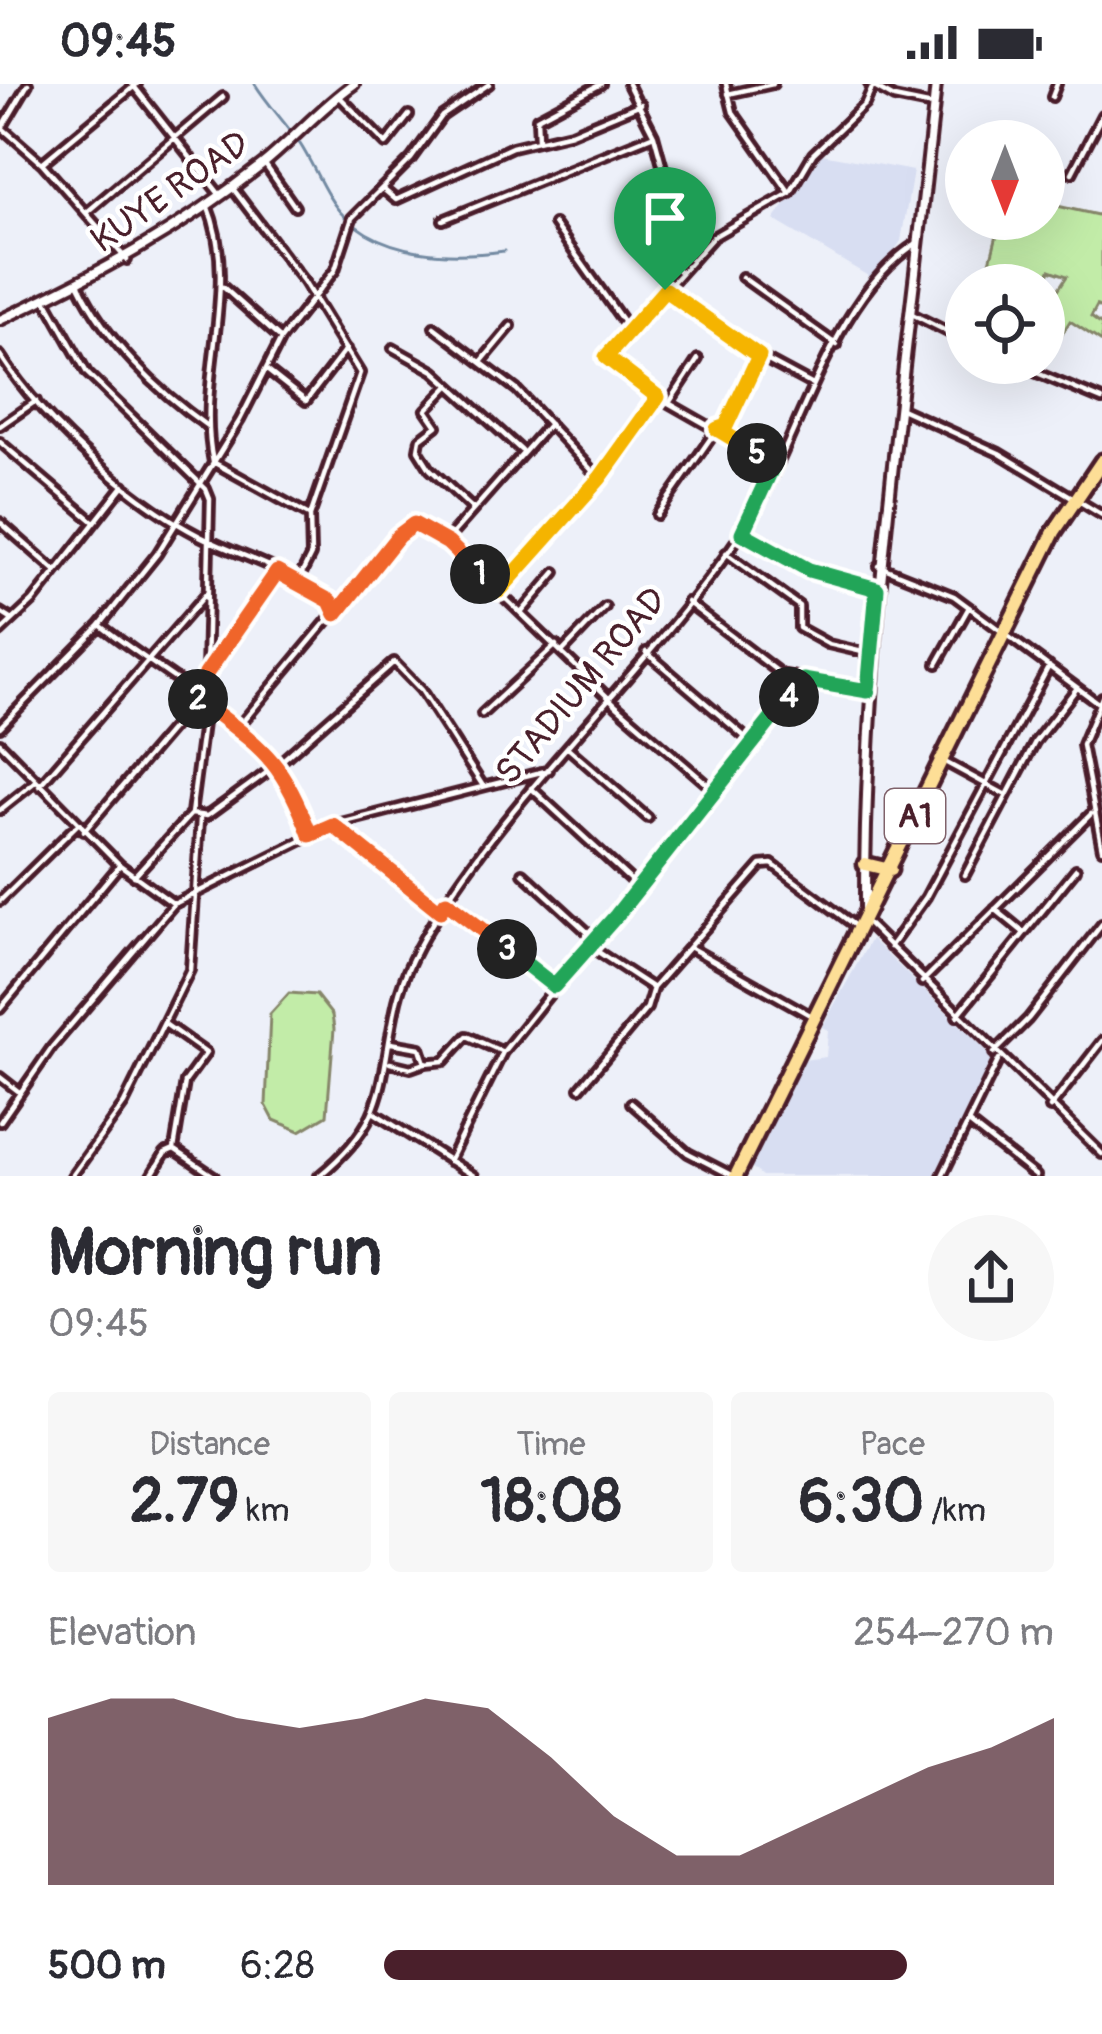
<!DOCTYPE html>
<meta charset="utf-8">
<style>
:root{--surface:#fff;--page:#f7f7f7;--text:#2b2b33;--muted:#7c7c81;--accent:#4a1f2b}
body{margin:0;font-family:Pangolin,sans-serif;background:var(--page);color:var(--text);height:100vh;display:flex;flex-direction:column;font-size:45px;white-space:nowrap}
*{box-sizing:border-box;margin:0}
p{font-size:39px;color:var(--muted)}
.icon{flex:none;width:66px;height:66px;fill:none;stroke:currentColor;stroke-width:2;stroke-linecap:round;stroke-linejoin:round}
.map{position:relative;height:1092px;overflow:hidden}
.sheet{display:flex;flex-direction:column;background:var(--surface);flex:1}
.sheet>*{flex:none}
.needle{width:78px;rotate:180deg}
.tools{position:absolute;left:945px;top:36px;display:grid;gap:24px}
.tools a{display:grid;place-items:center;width:120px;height:120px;border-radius:50%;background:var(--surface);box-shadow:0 12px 48px #0002;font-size:60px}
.pin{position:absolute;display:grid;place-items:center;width:102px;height:102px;color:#fff;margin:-123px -51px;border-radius:50% 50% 50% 0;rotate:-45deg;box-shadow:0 0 12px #0007}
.pin .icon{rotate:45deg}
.km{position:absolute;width:60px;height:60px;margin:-30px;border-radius:50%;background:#222;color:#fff;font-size:33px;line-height:60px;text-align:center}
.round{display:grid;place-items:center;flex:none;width:126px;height:126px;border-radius:63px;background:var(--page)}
.summary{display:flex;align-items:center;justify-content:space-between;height:204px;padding:0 48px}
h1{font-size:66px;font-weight:700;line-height:90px}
.metrics{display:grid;grid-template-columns:repeat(3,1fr);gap:18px;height:204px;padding:12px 48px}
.metrics div{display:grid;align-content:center;border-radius:12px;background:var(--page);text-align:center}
.metrics b{font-size:60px;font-weight:700}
.metrics small{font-size:33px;font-weight:400}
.metrics p{font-size:33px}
.chart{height:336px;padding:24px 48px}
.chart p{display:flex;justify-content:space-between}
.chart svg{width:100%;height:216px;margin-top:12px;fill:var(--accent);opacity:.7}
ul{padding:0 48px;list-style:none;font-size:39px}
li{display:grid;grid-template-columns:192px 144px 1fr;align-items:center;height:90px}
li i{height:30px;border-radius:15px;background:var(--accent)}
.status{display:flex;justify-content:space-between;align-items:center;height:84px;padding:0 60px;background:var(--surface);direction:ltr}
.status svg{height:33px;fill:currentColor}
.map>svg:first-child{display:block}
.built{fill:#d8def2}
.green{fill:#c2eca8;stroke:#86866a;stroke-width:3}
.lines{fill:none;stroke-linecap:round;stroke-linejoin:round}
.stream{stroke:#738aa2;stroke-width:3}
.street-casing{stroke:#4a1f2b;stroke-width:14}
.secondary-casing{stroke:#4a1f2b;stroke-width:16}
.highway-casing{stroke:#4a1f2b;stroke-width:21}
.street{stroke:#fff;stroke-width:4.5}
.secondary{stroke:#fff;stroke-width:8}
.highway{stroke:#fdde96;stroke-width:12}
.split-1-casing{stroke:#fff;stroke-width:24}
.split-2-casing{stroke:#fff;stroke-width:24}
.split-3-casing{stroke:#fff;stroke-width:24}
.split-4-casing{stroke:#fff;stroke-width:24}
.split-5-casing{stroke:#fff;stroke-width:24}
.split-6-casing{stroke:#fff;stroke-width:24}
.split-1{stroke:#f5b400;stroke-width:15}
.split-2{stroke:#f0652b;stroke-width:15}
.split-3{stroke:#f0652b;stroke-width:15}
.split-4{stroke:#22a559;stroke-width:15}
.split-5{stroke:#22a559;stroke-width:15}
.split-6{stroke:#f5b400;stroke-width:15}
.labels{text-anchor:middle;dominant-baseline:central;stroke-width:9;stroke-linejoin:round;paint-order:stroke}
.shield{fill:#fff;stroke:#80626b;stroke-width:3}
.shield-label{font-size:33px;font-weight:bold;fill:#4a1f2b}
.street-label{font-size:36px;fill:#4a1f2b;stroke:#fff}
</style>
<div class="status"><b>09:45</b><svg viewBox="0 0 49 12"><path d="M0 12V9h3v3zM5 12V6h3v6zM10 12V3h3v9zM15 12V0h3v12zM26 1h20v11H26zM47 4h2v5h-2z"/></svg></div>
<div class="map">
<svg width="1102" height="1092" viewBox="0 0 1102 1092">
<rect width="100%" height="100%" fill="#edf0f9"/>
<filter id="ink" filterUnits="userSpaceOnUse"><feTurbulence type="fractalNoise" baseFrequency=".00833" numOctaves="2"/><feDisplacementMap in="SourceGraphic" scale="24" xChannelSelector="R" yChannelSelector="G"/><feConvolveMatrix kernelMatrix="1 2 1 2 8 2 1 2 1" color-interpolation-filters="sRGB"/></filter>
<g filter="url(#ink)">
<!-- built -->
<path class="built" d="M822 70 913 87 901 157 875 196 774 136Z
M871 855 993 973 937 1092H762L749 1081 803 976 826 973 828 946 822 943Z"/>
<!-- green -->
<path class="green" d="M1044 119 1102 132V224L1097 222 1091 233 1102 241V258L1070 237 1060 253 1044 249V227L1067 192 1050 186 1044 201H1032L990 178 1001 135H1044Z
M289 909 316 911 332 931 334 945 327 1031 300 1047 274 1036 266 1021 270 930Z"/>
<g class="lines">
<!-- stream -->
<path class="stream" d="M255 0C268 21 286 39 300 60 314 81 326 115 344 132 386 173 450 174 504 167"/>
<!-- street casing -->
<g class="street-casing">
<path id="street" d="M132 0 220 111
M628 0 654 51 668 102 638 119 661 165 680 188
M726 0 733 28 790 109
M869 0 894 14 933 22
M728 10 773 0
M340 13 386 60 409 31
M1052 13 1057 0
M0 42 42 79 127 176
M2 44 28 0
M538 55 537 34 601 0
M42 79 137 0
M264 79 295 123
M1072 89 1102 31
M231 102 304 198 360 289 310 432 311 471 298 497
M383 105 396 116 512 63 571 49 641 20
M207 121C241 203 195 294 213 378L309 431
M87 128 223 13
M443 136 654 51
M554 140 630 247
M742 193 837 261
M79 201C106 257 156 306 207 342
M223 203 281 255
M667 208 759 272 813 301
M46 216 87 289 206 405 210 415 206 590
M912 230 966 257
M434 243 517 306 600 395
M393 264 434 287 521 366
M0 271C46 342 143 429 221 462 246 473 333 503 336 530
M481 278 511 242
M1013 279 1102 316
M268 287 306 317 346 265
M449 302 426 326 437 342 420 355 418 366 430 385 473 425
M669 319 698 275
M899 324 999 369 1102 431
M0 342 36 317
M0 358 94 438
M774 379 658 313 606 273 713 153 790 109 813 70 865 20 873 2
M657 431 717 345 726 342 759 272
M0 438 56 487
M742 449 809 486 877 505
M446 457 549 340
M726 469 799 522V544L828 560 871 570
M879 482 954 512 1102 622
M499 507 600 395 658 313
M687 518 781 590 868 607
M0 528 11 535
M521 529 556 488
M100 541C189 611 269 639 310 751
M0 548 33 517 124 401
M563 567 605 523
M646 568 751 658
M937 580 969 523
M1102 613 1082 661 1102 765
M482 630 556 561
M239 642 398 452 414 439 448 459 617 622 714 706
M0 643 100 541 157 470 240 336 281 255 335 186 352 134 411 75 442 32 489 0
M0 659 120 781 174 820
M568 664 648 734
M943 677 1006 711
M39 702 206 510
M531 704 637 802
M0 726 35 698
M191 730 207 732 277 681 394 578 421 606 483 702
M333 741 440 827
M84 747 197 615 206 590 277 488
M523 789 595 855
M965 791 1035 658 1077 604
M134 792 191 730 205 624
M0 817 77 741
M446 818 553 902
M995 825 1023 848
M867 839 1102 1070
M589 862 653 904
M689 863 810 931
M890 863 926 813 1049 582
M922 898 1091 730
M0 925 119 782
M957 932 1076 785
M994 969 1028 935 1102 840
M390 979 411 984 425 979 420 964 391 959
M425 979 444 977 467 952 503 968
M0 993 18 1007
M580 1004 647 924 653 904 761 781 772 780 858 844
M631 1019 688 1069 733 1092
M1050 1024 1102 957
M373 1028 474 1092
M0 1038 52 963 174 820 333 741 549 686
M970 1040 1036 1092
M174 1065 214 1092
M449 1077 503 968 803 596
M72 1092 124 1020 190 886 200 735
M151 1092 165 1069 174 1065 185 998 206 969 165 940
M319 1092C391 1033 378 999 397 917 404 887 423 853 440 827 526 692 650 584 740 451 795 371 830 212 917 159
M942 1092 999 975"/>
</g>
<!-- secondary casing -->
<g class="secondary-casing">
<path id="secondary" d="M0 236C98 190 178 147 263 80 294 55 321 23 354 0
M865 824C864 546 908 275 936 0"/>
</g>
<!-- highway casing -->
<g class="highway-casing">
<path id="highway" d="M865 780 890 786
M736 1092 1054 448 1102 377"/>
</g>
<!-- street -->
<use href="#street" class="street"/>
<!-- secondary -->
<use href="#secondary" class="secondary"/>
<!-- highway -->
<use href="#highway" class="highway"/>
</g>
</g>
<g class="lines" filter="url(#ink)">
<!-- split-1 casing -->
<g class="split-1-casing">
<path id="split-1" d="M480 490 499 507 600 394 658 313 606 273 665 206"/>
</g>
<!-- split-2 casing -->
<g class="split-2-casing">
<path id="split-2" d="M198 615 206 590 277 488 330 517 336 530 398 452 414 440 448 459 480 490"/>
</g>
<!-- split-3 casing -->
<g class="split-3-casing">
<path id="split-3" d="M198 615C261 664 281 672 310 751L333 741 440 827 446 818 507 865"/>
</g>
<!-- split-4 casing -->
<g class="split-4-casing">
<path id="split-4" d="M507 865 554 902 616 832 789 613"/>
</g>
<!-- split-5 casing -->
<g class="split-5-casing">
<path id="split-5" d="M757 369 774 380 742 449 809 486 877 505 868 607 803 596 789 613"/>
</g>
<!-- split-6 casing -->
<g class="split-6-casing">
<path id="split-6" d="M665 206 759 272 726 342 717 345 757 369"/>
</g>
<!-- split-1 -->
<use href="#split-1" class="split-1"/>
<!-- split-2 -->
<use href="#split-2" class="split-2"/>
<!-- split-3 -->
<use href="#split-3" class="split-3"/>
<!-- split-4 -->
<use href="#split-4" class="split-4"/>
<!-- split-5 -->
<use href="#split-5" class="split-5"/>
<!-- split-6 -->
<use href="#split-6" class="split-6"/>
</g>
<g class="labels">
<!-- shield labels -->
<rect class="shield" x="885" y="705" width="60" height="54" rx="9"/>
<g class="shield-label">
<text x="915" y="732">A1</text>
</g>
<!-- street labels -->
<g class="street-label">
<text transform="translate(170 108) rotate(-35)">KUYE ROAD</text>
<text transform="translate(581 602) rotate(-50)">STADIUM ROAD</text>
</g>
</g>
</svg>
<div class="tools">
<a><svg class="needle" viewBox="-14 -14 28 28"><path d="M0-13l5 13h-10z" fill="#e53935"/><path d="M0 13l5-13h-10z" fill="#7c7c81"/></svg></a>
<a><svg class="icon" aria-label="locate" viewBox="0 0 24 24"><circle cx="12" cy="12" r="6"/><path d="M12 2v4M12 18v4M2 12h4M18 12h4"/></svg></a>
</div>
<div class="pin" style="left:665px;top:206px;background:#1e9e55"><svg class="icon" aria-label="arrive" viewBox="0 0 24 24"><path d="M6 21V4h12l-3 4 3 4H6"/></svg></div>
<b class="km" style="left:480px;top:490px">1</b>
<b class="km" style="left:198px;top:615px">2</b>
<b class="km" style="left:507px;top:865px">3</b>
<b class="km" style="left:789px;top:613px">4</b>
<b class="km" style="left:757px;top:369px">5</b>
</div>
<section class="sheet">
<div class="summary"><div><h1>Morning run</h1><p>09:45</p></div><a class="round"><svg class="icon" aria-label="share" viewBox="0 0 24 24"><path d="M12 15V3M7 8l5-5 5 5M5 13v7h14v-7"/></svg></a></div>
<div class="metrics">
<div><p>Distance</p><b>2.79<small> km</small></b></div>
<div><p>Time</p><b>18:08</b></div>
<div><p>Pace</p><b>6:30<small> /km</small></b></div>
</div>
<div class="chart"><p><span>Elevation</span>254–270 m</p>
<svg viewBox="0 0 160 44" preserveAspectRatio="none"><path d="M0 44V10L10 6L20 6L30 10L40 12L50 10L60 6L70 8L80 18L90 30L100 38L110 38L120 32L130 26L140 20L150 16L160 10V44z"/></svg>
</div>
<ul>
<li><b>500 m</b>6:28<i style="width:78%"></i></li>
</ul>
</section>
